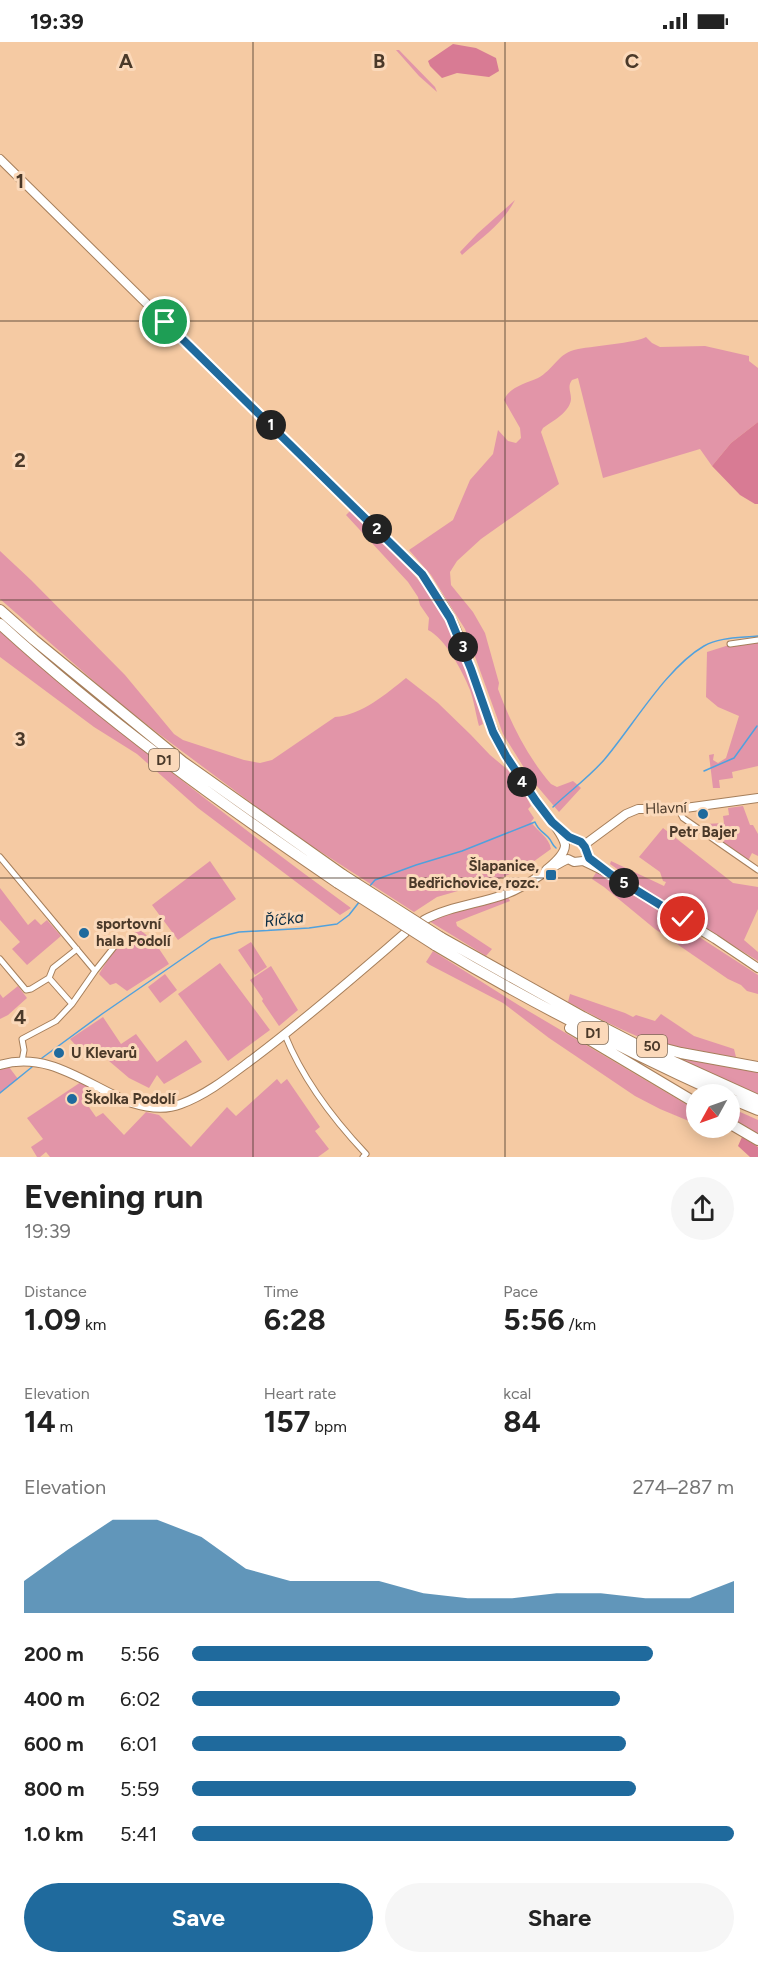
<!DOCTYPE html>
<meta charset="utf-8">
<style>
:root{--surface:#fff;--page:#f6f6f6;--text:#222;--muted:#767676;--accent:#1f6a9d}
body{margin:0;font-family:Figtree,sans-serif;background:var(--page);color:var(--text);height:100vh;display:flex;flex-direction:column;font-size:22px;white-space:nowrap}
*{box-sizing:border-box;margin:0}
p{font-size:20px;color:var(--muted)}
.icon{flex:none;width:33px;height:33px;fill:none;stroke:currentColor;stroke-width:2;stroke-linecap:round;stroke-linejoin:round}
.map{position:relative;height:1115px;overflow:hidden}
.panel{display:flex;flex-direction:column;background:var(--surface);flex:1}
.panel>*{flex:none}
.needle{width:39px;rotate:230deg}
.fabs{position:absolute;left:686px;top:1042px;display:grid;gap:12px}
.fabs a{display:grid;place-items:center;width:54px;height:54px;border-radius:50%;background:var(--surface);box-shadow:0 3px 15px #0003;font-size:30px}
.pin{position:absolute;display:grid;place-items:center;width:51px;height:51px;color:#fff;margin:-26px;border:3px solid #fff;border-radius:50%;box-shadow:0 2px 6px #0007}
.km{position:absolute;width:30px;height:30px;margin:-15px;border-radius:50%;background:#222;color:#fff;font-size:16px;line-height:30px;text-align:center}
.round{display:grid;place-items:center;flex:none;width:63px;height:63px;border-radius:32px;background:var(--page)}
.headline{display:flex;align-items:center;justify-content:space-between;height:102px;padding:0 24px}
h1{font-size:33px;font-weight:700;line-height:45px}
.stats{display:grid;grid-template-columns:repeat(3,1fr);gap:9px;height:102px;padding:6px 24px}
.stats div{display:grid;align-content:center}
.stats b{font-size:30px;font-weight:700}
.stats small{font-size:16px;font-weight:400}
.stats p{font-size:16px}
.chart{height:168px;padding:12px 24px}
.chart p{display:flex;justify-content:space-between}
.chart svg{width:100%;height:108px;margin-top:6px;fill:var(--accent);opacity:.7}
.button{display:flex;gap:12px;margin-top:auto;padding:12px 24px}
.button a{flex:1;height:69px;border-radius:36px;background:var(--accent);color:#fff;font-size:24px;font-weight:700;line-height:69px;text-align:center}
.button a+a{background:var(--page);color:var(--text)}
ul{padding:0 24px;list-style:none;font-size:20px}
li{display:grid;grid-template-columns:96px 72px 1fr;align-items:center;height:45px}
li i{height:15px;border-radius:8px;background:var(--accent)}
.status{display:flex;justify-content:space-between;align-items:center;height:42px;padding:0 30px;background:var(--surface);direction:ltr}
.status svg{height:16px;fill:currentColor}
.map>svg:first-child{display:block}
.green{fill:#e295a8}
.forest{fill:#d87b94}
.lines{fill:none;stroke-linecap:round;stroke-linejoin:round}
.stream{stroke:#51a1dd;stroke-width:1.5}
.street-casing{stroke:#a67f5b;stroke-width:7}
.secondary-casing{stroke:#a67f5b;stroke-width:10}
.highway-casing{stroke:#a67f5b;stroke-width:12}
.street{stroke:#fff;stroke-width:5}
.secondary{stroke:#fff;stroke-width:8}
.highway{stroke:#fff;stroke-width:10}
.highway-bridge-casing{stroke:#a67f5b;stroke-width:12;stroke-linecap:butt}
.highway-bridge{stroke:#fff;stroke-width:10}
.route-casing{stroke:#fff;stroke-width:12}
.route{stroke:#1f6a9d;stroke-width:8}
.grid{fill:none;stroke:#4a3929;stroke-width:1.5;stroke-opacity:0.55}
.poi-dot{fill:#1f6a9d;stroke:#fbd9ba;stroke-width:2}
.labels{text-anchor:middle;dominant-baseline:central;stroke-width:6;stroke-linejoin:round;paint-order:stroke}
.shield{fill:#fbd9ba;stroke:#7f6954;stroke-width:1.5}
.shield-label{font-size:14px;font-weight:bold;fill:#4a3929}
.street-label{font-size:15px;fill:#4a3929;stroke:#fbd9ba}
.poi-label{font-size:15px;font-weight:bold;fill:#4a3929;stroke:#fbd9ba;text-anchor:start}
.water-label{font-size:16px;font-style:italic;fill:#092c44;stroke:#fbd9ba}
.grid-label{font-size:20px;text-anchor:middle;font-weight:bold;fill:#4a3929;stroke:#fbd9ba;stroke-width:6;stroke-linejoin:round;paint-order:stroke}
</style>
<div class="status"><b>19:39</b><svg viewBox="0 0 49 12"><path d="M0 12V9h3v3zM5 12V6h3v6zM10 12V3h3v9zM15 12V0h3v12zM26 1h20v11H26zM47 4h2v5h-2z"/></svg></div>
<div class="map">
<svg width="758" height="1115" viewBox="0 0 758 1115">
<rect width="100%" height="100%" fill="#f5caa3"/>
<!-- green -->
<path class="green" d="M396 8H399L435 45 437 50 419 34Z
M515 158C501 184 483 194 462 213L460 210 477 192Z
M646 295 652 301 660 305 705 304 749 314V319L758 326V380L731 401 712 424 700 407 603 436 578 336 572 338C567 345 571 349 571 357 570 370 553 379 543 386L541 390 559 442 481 497 457 519 450 530 451 543 473 570 485 591 499 641 498 647C511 682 527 714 551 742L557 745 573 739 581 746 559 770 531 737 503 692 465 587 431 533 409 508 453 478 470 438 493 412 498 388 508 399 516 401 521 396 520 386 504 358C509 345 527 341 538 336 553 328 557 313 574 308 589 304 638 301 646 295Z
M351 468C390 507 431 543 454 593 467 622 474 652 483 682L479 684C476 673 474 659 470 648 463 630 445 596 428 588L429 576 420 563 418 555 408 540 346 473Z
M0 509 31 538 125 633 174 692 183 698 244 718 260 721 272 718 335 675C362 673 386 652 406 636L438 661 471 693 490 713 508 728 525 752 531 764 528 767 534 776 531 780C538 790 549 795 551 807L526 825 496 838 437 855 414 870 290 790 155 689 112 655 0 557Z
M0 588C112 686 230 778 351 866L340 873 198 766 137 712 94 685 0 615Z
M758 599V724L732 730 733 736 719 738 720 746H713L709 713 714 712 713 718 718 721 726 716 739 674 718 665 706 655 707 610 726 604Z
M743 764 750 783H753L758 792V814L752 811 748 819 704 789 705 782 724 781 723 774 729 773 728 766Z
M663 786 733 841 758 845V867L744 898 758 910V919L668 863 610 822 611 819 664 844 666 840 663 839 660 830 639 815Z
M210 819 236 857 178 898 152 863Z
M597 829 758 933V952L747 949 741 943 728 937 655 887 604 845 592 837Z
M0 846 28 883 35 877 41 883 47 878 61 894 27 923 12 907 20 900 0 878Z
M508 855 510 859 505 861 456 880 457 884 492 907 486 914 429 879 456 870Z
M138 887C152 895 161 909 169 922L127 949 116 941 110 943 99 932 112 911Z
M251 900 267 925 255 933 238 908Z
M433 909 520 964 696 1068V1082L660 1067 635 1054 549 996 503 961 430 923 426 920Z
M220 921 270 988 228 1019 178 952Z
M271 924 298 968 279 984 262 959 263 957 250 938Z
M165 932 177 948 160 961 148 945Z
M18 944 27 956 8 973 0 977V952L3 956Z
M570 952 625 971 633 975 636 973 655 979 661 972 694 994 734 1007 736 1015C712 1012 686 1010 662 1003 629 993 598 976 568 960Z
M103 975 121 1002 136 992 157 1020 186 998 202 1020 164 1042 157 1033 149 1046 129 1036 109 1019 92 1001 81 1009 70 997Z
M683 1017 758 1029V1052L682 1019Z
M9 1025 18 1037 0 1051V1027Z
M277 1037 281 1042 287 1037 320 1085 315 1089 329 1107 318 1115H50L46 1110 40 1115H37L31 1105 43 1097 27 1076 81 1040 95 1049 84 1058 96 1075 103 1071 124 1093 146 1070 159 1073 191 1105 227 1065 236 1074Z
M729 1065 758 1078V1094L729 1077Z"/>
<!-- forest -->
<path class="forest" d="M453 2 476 6 496 16 499 29 489 35 457 31 442 36 430 24 428 19Z
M758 380V462H755L740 453 712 424 731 401Z
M742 1095 758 1105V1115H750L738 1104Z"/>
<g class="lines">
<!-- stream -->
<path class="stream" d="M704 729 734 716 757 684
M553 765C570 749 588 736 604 718 633 684 666 626 704 604 719 595 741 596 758 594
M369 845 375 838 416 823 462 809 535 780C538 788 542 789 548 795 552 799 552 803 556 806
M42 1016 102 972 211 897 239 890 309 886 337 882 349 873 360 859
M0 1051 32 1025"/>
<!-- street casing -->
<g class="street-casing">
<path id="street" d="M730 602 758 598
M678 767 683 776 758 828
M0 815 95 929 72 962 56 979 22 997 24 1008 22 1019
M0 917 26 948 31 947 49 936 53 926 77 907
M95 929 118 900
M49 936 72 962
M285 993C303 1038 333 1077 366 1112L363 1115"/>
</g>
<!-- secondary casing -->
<g class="secondary-casing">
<path id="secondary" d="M0 117 421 532C432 546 442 559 450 574 475 623 482 675 511 723 519 734 526 746 534 757 542 767 563 791 565 803 565 813 553 822 546 828
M559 786 574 798 581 800 585 805 587 813 595 821
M584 803 626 772 638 767H678L758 756
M424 878C450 864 479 862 506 852 529 844 546 827 568 817L574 820 583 819 610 832 715 897 758 926
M0 1023C50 1008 89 1045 132 1061 148 1066 166 1068 181 1062 208 1052 231 1033 254 1016 306 977 355 934 405 891"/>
</g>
<!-- highway casing -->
<g class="highway-casing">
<path id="highway" d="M0 568 34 598 183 720 343 833
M0 582C105 678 220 761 338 841
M440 895 583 975 639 1004 758 1058
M435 903C528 959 624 1008 723 1053
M570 986 696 1061
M650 1003 681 1011 758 1025
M729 1056 758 1068
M729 1081 758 1098"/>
</g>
<!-- street -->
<use href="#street" class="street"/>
<!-- secondary -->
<use href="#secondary" class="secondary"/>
<!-- highway -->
<use href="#highway" class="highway"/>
<!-- highway-bridge casing -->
<g class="highway-bridge-casing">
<path id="highway-bridge" d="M343 833 440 895
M338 841 435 903"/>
</g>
<!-- highway-bridge -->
<use href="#highway-bridge" class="highway-bridge"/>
</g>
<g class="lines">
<!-- route casing -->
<g class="route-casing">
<path id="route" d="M165 280 422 532 450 576 471 627 493 690 506 714 536 759 552 780 569 795 581 800 585 805 589 816 610 832 683 877"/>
</g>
<!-- route -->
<use href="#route" class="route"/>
</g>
<!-- grid -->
<path class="grid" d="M253 0V1115M505 0V1115M0 279H758M0 558H758M0 836H758"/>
<!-- markers -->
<g class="poi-dot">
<circle cx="703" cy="772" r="6"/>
<rect x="545" y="827" width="12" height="12" rx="3"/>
<circle cx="84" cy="891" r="6"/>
<circle cx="59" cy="1011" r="6"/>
<circle cx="72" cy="1057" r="6"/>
</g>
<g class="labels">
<!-- shield labels -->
<g class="shield">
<rect x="149" y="707" width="30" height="22" rx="4.5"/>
<rect x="578" y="980" width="30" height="22" rx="4.5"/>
<rect x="637" y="993" width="30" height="22" rx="4.5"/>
</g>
<g class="shield-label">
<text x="164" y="718">D1</text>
<text x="593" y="991">D1</text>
<text x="652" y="1004">50</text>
</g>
<!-- street labels -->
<g class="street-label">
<text transform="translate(666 766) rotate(-2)">Hlavní</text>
</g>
<!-- poi labels -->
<g class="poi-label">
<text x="703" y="790" text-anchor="middle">Petr Bajer</text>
<text x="539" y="824" text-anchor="end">Šlapanice,<tspan x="539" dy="17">Bedřichovice, rozc.</tspan></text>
<text x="96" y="882">sportovní<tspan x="96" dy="17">hala Podolí</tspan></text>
<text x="71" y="1011">U Klevarů</text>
<text x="84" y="1057">Školka Podolí</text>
</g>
<!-- water labels -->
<g class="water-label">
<text transform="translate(284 877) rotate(-7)">Říčka</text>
</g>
</g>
<g class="grid-label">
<text x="126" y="26">A</text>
<text x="379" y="26">B</text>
<text x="632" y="26">C</text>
<text x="20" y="146">1</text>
<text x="20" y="425">2</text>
<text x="20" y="704">3</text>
<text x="20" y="982">4</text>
</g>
</svg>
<div class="fabs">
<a><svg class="needle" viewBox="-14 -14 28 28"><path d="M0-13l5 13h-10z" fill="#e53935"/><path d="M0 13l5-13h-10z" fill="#767676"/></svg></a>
</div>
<div class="pin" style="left:165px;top:280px;background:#1e9e55"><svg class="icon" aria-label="arrive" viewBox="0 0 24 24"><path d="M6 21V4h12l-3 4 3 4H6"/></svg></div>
<div class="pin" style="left:683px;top:877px;background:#d93025"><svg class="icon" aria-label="check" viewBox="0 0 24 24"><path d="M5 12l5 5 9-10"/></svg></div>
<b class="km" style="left:271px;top:383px">1</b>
<b class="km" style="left:377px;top:487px">2</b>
<b class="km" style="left:463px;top:605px">3</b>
<b class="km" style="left:522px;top:740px">4</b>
<b class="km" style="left:624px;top:841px">5</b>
</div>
<section class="panel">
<div class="headline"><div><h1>Evening run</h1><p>19:39</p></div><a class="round"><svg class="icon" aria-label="share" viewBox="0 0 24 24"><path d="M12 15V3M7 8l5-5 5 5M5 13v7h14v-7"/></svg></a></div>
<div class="stats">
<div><p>Distance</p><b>1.09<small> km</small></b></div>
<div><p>Time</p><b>6:28</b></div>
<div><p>Pace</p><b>5:56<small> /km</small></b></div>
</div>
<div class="stats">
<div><p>Elevation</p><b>14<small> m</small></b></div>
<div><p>Heart rate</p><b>157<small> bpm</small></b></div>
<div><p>kcal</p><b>84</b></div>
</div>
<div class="chart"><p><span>Elevation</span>274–287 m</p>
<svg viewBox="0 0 160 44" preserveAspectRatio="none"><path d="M0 44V31L10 18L20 6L30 6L40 13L50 26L60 31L70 31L80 31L90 36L100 38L110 38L120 36L130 36L140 38L150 38L160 31V44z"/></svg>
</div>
<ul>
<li><b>200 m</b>5:56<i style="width:85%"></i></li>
<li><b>400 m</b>6:02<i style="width:79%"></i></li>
<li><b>600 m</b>6:01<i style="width:80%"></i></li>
<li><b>800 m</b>5:59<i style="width:82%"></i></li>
<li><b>1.0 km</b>5:41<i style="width:100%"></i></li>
</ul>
<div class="button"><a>Save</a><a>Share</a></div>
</section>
